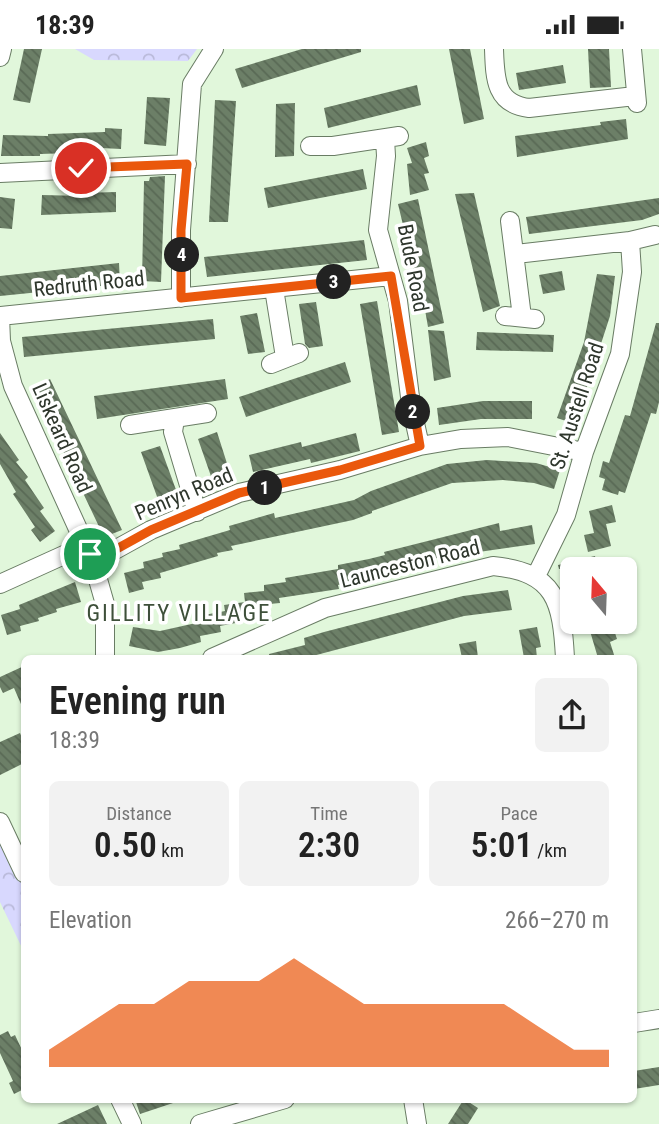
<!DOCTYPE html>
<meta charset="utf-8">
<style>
:root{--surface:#fff;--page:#f2f2f2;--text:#222;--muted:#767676;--accent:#ea580c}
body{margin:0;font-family:"Roboto Condensed",sans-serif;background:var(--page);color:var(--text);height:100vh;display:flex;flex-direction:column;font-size:26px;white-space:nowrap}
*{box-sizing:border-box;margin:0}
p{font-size:23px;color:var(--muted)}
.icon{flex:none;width:38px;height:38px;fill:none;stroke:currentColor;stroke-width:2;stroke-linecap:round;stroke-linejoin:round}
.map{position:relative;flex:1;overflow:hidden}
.drawer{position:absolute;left:21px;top:606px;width:616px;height:448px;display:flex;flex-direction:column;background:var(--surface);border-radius:10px;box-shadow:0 2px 5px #0004}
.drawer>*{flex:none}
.needle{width:46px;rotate:341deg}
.controls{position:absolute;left:560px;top:508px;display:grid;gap:14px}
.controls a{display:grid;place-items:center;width:77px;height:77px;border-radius:10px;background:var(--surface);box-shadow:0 2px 5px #0004;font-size:35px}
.pin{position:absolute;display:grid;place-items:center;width:60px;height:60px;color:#fff;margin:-30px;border:4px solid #fff;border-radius:50%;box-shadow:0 2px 7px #0007}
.km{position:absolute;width:35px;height:35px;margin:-18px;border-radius:50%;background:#222;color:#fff;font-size:19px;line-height:35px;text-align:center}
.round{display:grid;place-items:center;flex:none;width:74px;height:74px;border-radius:10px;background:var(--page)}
.head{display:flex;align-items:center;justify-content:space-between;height:119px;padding:0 28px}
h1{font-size:38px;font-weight:600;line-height:52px}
.stats{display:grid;grid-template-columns:repeat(3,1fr);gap:10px;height:119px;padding:7px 28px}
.stats div{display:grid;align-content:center;border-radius:10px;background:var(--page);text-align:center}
.stats b{font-size:35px;font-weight:600}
.stats small{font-size:19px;font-weight:400}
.stats p{font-size:19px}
.chart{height:196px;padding:14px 28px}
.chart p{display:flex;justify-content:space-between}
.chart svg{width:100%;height:126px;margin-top:7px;fill:var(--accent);opacity:.7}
.status{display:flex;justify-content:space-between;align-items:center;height:49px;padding:0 35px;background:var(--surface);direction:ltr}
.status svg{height:19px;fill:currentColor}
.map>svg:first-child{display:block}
.park{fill:url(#park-crowns)}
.building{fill:url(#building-back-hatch)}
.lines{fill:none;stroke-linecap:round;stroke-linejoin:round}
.minor-casing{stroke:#697c64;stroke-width:20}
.minor{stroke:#fff;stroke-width:18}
.route-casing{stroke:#fff;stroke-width:14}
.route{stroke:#ea580c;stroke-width:9}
.labels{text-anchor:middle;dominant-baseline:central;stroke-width:7;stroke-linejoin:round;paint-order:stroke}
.street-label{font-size:21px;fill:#2e362c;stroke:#fff}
.neighbourhood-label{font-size:23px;letter-spacing:2px;fill:#3e503a;stroke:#fff}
</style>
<div class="status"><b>18:39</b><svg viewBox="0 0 49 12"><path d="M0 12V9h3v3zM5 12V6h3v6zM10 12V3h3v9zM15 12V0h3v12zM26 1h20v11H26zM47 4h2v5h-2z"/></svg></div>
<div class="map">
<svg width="659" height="1075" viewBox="0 0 659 1075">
<defs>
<pattern id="park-crowns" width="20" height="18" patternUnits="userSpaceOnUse" patternTransform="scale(1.75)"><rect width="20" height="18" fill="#d8d8fe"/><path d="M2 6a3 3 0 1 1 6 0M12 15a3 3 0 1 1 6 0" fill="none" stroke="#babada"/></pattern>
<pattern id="building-back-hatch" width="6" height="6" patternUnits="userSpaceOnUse" patternTransform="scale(1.75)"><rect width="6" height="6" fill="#6c7f67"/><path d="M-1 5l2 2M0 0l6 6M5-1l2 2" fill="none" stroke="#596955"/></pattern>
</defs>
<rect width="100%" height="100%" fill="#e1f7db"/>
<!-- park -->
<path class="park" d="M75 0H197L188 12 94 11Z
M0 782 24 834V903L0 853Z"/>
<!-- building -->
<path class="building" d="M24 0H42L30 54 13 51Z
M302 0H361V3L242 39 235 20Z
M449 0H470L484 70 464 75Z
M588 0H609L611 38 590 39Z
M563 16 566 34 519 41 516 24Z
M417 36 421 56 328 79 324 59Z
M147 48 170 49 166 97 144 95Z
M215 51 236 52 228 173H209Z
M295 54 294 107 275 108 276 55Z
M626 70 628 90 517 108 515 87 601 76 600 73Z
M105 79 122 80 121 100 101 99V103L40 105V107H1L3 86 48 87V85L105 83Z
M426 93 429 107 424 109 429 124 424 125 429 141 410 146 407 115 412 114 407 99Z
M363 120 367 140 268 159 264 139Z
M165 127 161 233 142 232 144 132H149L150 128Z
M116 143V163L41 166 42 146 83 147V144Z
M474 144 500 257 483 263 455 145Z
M0 148 15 150 12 180 0 179Z
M659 149V165L642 171 529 185 526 168Z
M418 150 444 274 428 278 421 238 418 239 398 155Z
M364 191 367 211 207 228 204 208Z
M119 214 120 235 0 247V227Z
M562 222 565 241 543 245 539 226Z
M597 225 615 227 610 267 575 375 557 369 584 293Z
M377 252 399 383 382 386 360 255Z
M316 253 323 297 309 299 305 295 299 255Z
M257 264 265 303 248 305 240 267Z
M213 270 215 290 24 308 22 288Z
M656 274H659V353L656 365 651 364 625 444 619 442 618 446 602 441 605 430 599 428 603 412 609 414 625 366 630 367Z
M428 281 444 282 451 328 434 332Z
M477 283 554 286 553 303 476 301Z
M345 313 351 333 246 368 239 348Z
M50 330 122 481 104 488 33 339Z
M225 330 228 350 97 370 94 347Z
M483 352H532V370H481L439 376 437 359Z
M217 383 231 427 213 433 198 390Z
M0 384 19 411 16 413 28 428 25 431 44 459 40 462 55 482 40 493 31 481 35 478 13 445 16 443 0 415Z
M356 384 360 402 311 414 310 410 253 423 249 406 301 393 302 398Z
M160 397 179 449 160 456 141 403Z
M487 411 536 414 560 421 554 440 534 434 503 431 452 434 372 462V464L353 471 231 497 233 501 217 504 218 507 160 524 161 529 142 533 144 540 129 544 124 524 144 519 143 513 163 508 162 504 180 500 179 496 230 481 229 477 274 464 275 469 354 451 371 442 447 415Z
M612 456 616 473 606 475 611 497 588 503 584 486 594 484 589 462Z
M499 474 500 482 532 476 535 495 437 509 386 523V526L338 536 339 540 279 549 280 554 259 556 260 562 240 565 241 573 220 577 221 583 200 587 201 593 180 599 158 603 129 597 133 578 160 582 205 572 204 566 225 562 224 556 245 553 244 544 264 542V536L286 533 285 529 338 520V516L369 510 385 506 384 503Z
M595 507 598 520H559L558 516Z
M75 533 81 553 56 560 57 563 38 569 39 572 20 577 21 582 7 586 1 566 20 560 19 556Z
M508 541 512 561 464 567 305 609H270L269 605 305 596 304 589 324 583 463 547Z
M587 572H611L617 590 610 593 615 609H598Z
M537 578 541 598 536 599 537 609H524L519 581Z
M476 592 478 609H462L459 595Z
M24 617V662L14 639 3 644 0 638V628Z
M20 684 24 694V714L0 726V693Z
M8 982 11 988 15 986 22 1001 24 999V1040L14 1045 9 1034 13 1032 0 1004V986Z
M659 1018V1036L634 1040V1022Z
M135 1050H178L179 1052 140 1065Z
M464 1050 478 1059 468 1075H448Z
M98 1056 107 1075H57Z"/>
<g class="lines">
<!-- minor casing -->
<g class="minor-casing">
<path id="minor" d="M494 0C495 29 495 55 529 59L635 47
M632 0 637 54
M0 8 2 0
M385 90 386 107 378 181 398 252 411 356 420 397
M310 97H333L399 87
M0 124 187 115
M510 172 522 268
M516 205 630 192 655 186
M278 239 275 246 285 308
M181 249V181L192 35 214 0
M0 267 391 227
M0 267 1 292 13 337 93 513 105 555V609
M505 267 535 270
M271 315 299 304
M175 370 173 383 197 463
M130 376 207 364
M93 513 151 481 239 444 340 421 420 397 461 390 508 388 584 403
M536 527 566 466 584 403 620 305 632 223 630 192
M0 535 86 496
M212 609 325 559 493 517C556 523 562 553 565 609
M0 773 24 824
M634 974 659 970
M120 1050 132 1075
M413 1050 417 1075
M200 1075 285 1050"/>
</g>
<!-- minor -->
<use href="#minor" class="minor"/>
</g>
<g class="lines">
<!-- route casing -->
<g class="route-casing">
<path id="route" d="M81 119 187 115 181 181V249L391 227 420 397 340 421 239 444 151 481 93 513 90 505"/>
</g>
<!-- route -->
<use href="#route" class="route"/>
</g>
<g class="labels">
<!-- street labels -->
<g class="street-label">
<text transform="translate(413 219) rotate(79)">Bude Road</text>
<text transform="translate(89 235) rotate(-6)">Redruth Road</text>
<text transform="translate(577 357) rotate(-72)">St. Austell Road</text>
<text transform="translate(62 389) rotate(66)">Liskeard Road</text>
<text transform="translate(184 445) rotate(-23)">Penryn Road</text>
<text transform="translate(410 515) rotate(-14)">Launceston Road</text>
</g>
<!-- neighbourhood labels -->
<g class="neighbourhood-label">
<text x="179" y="564">GILLITY VILLAGE</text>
</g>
</g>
</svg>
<div class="controls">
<a><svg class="needle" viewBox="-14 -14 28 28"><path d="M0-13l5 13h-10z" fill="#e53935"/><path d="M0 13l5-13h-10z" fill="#767676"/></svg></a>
</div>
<div class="pin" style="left:90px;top:505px;background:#1e9e55"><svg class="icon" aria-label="arrive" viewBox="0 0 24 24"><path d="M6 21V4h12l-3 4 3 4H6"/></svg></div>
<div class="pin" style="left:81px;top:119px;background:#d93025"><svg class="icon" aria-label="check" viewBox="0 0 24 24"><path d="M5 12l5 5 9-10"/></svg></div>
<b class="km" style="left:265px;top:439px">1</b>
<b class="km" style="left:413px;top:363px">2</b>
<b class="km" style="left:334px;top:233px">3</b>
<b class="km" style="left:182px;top:206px">4</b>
<section class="drawer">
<div class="head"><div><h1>Evening run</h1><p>18:39</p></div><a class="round"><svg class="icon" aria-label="share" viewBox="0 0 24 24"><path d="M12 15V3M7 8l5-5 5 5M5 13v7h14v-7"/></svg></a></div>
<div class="stats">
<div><p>Distance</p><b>0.50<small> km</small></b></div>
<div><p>Time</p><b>2:30</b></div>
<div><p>Pace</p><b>5:01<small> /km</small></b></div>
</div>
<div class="chart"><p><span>Elevation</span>266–270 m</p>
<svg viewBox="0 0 160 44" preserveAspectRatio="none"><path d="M0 44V38L10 30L20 22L30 22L40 14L50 14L60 14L70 6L80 14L90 22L100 22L110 22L120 22L130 22L140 30L150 38L160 38V44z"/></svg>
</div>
</section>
</div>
